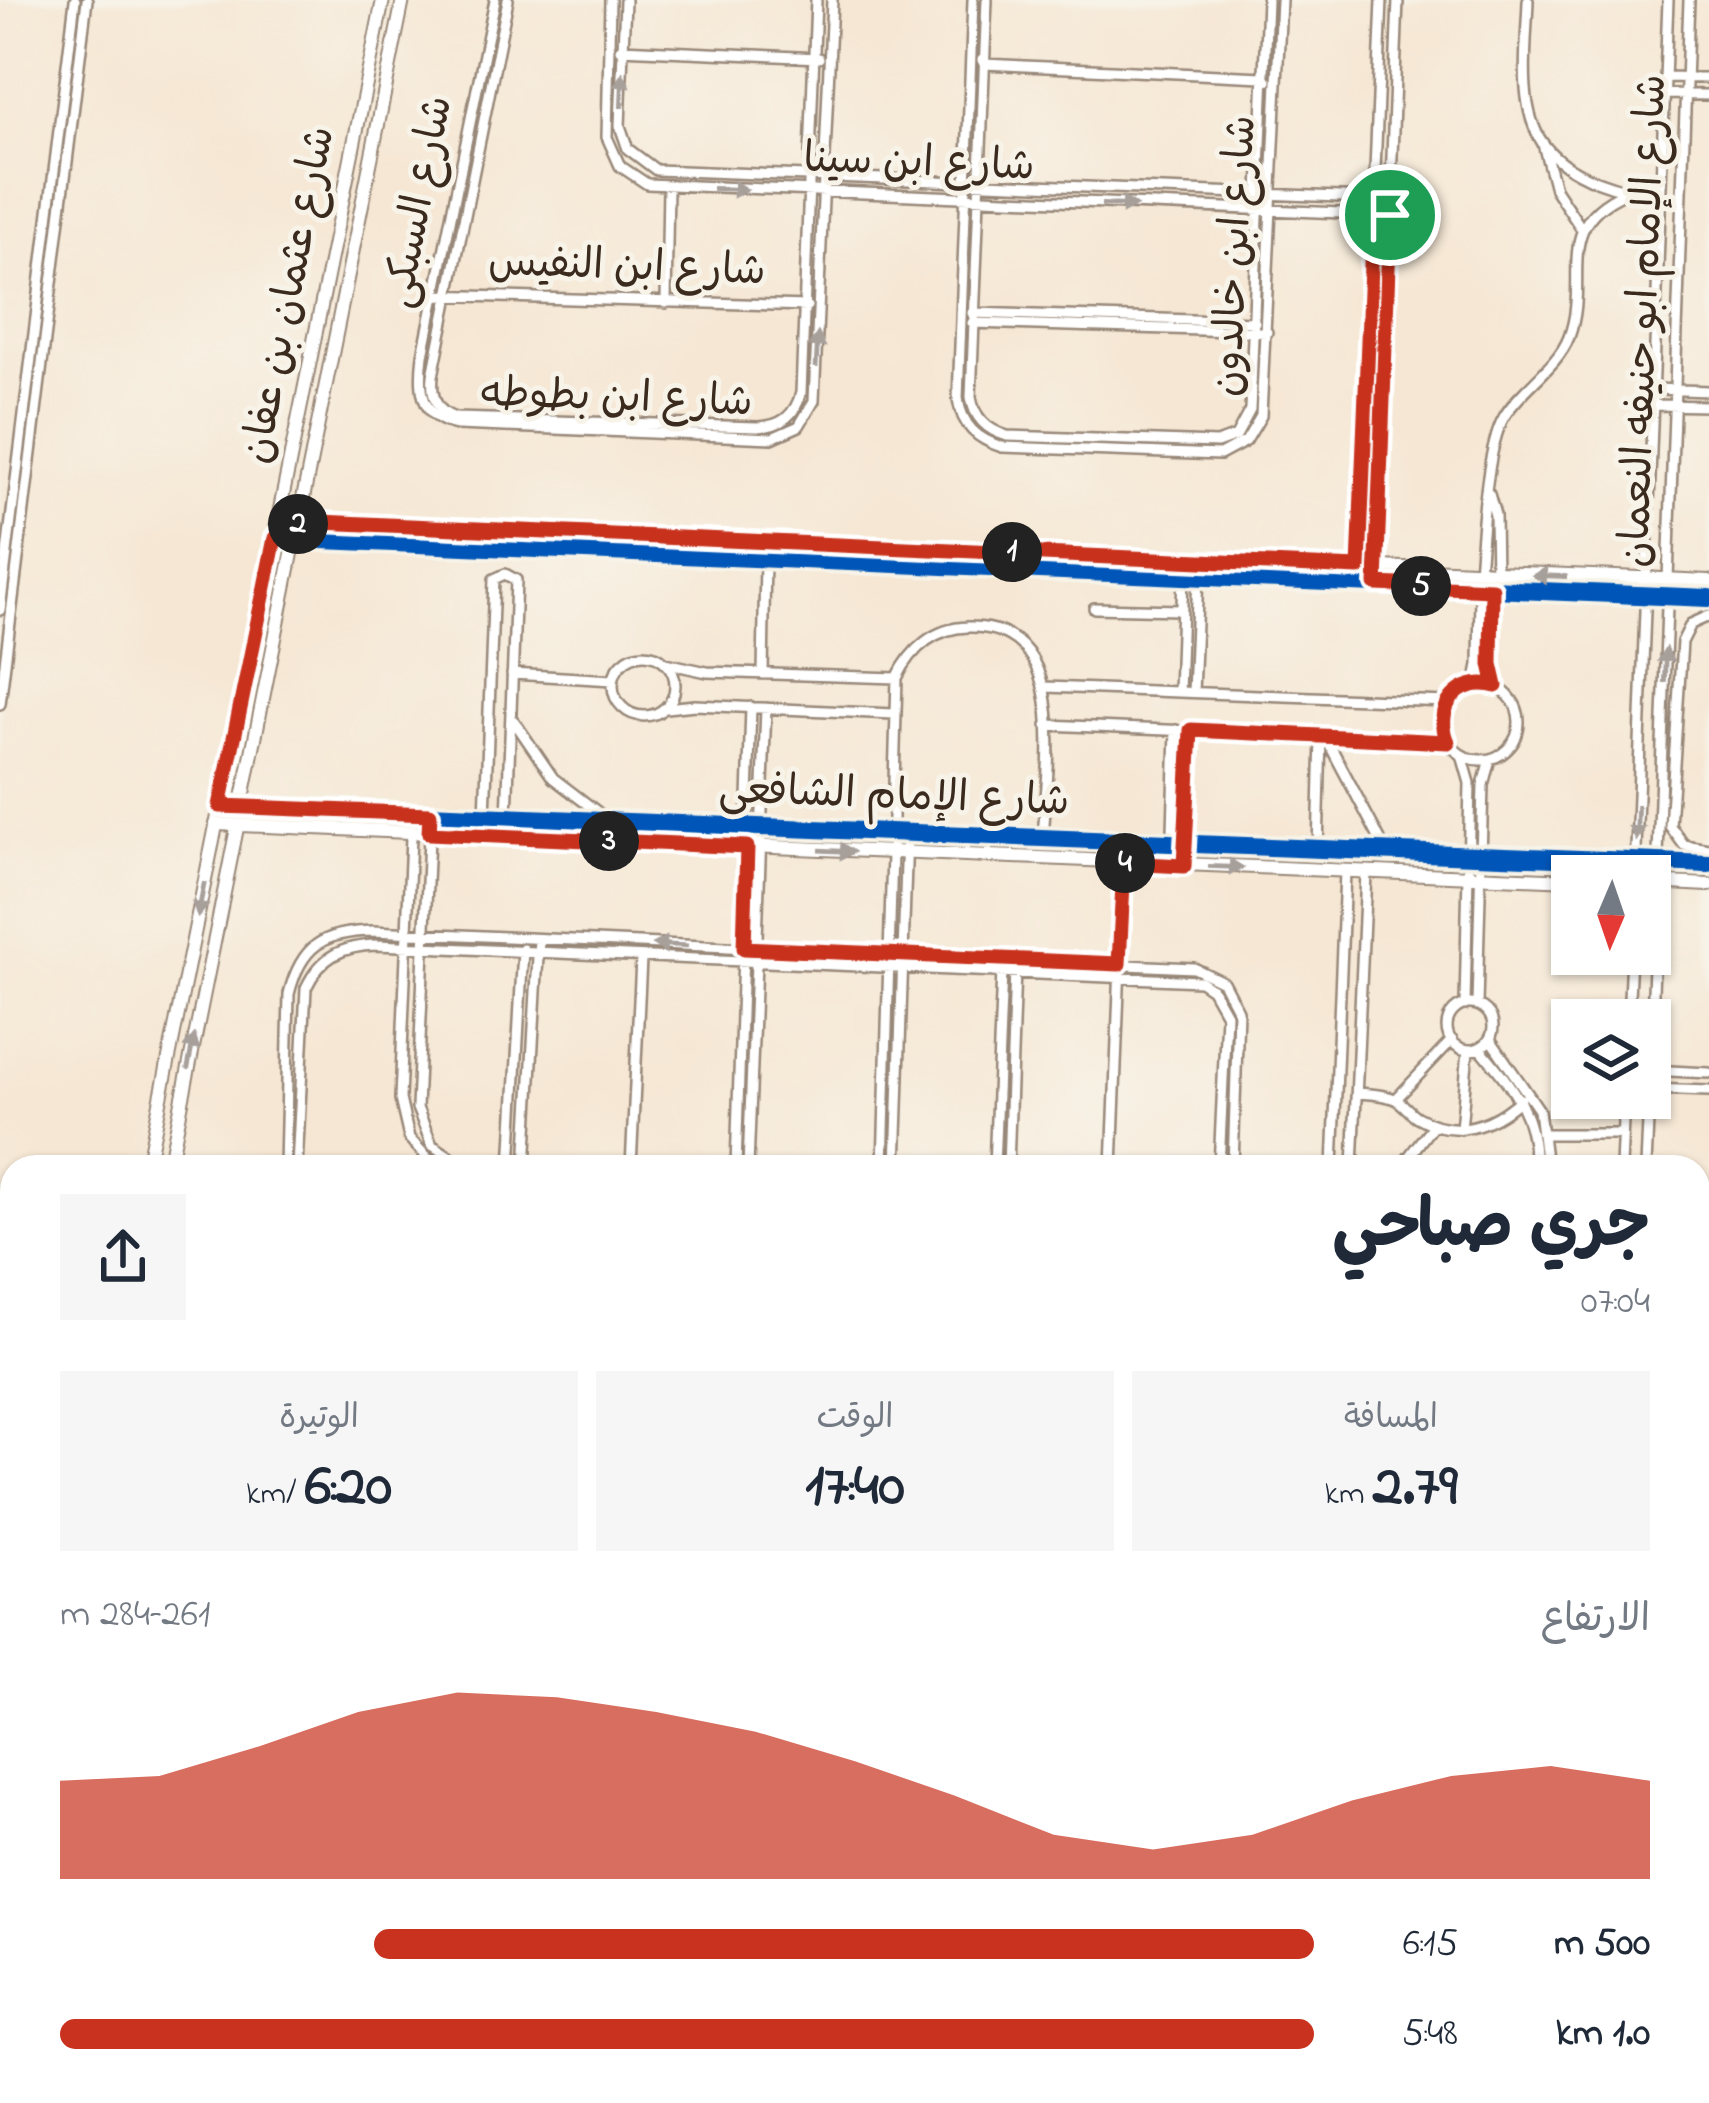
<!DOCTYPE html>
<html lang="ar">
<meta charset="utf-8">
<style>
:root{--surface:#fff;--page:#f6f6f7;--text:#1f2937;--muted:#747a83;--accent:#c8321e}
body{margin:0;font-family:"Indie Flower","Playpen Sans Arabic",sans-serif;background:var(--page);color:var(--text);direction:rtl;height:100vh;display:flex;flex-direction:column;font-size:45px;white-space:nowrap}
*{box-sizing:border-box;margin:0}
p{font-size:39px;color:var(--muted)}
.icon{flex:none;width:66px;height:66px;fill:none;stroke:currentColor;stroke-width:2;stroke-linecap:round;stroke-linejoin:round}
.map{position:relative;flex:1;overflow:hidden;direction:ltr}
.side{position:absolute;left:0px;top:1155px;width:1710px;height:948px;display:flex;flex-direction:column;background:var(--surface);border-radius:36px 36px 0 0;box-shadow:0 3px 9px #0004;direction:rtl}
.side>*{flex:none}
.needle{width:78px;rotate:182deg}
.fabs{position:absolute;left:1551px;top:855px;display:grid;gap:24px}
.fabs a{display:grid;place-items:center;width:120px;height:120px;border-radius:0px;background:var(--surface);box-shadow:0 3px 9px #0004;font-size:60px}
.pin{position:absolute;display:grid;place-items:center;width:102px;height:102px;color:#fff;margin:-51px;border:6px solid #fff;border-radius:50%;box-shadow:0 3px 12px #0007}
.km{position:absolute;width:60px;height:60px;margin:-30px;border-radius:50%;background:#222;color:#fff;font-size:33px;line-height:60px;text-align:center}
.round{display:grid;place-items:center;flex:none;width:126px;height:126px;border-radius:0px;background:var(--page)}
.head{display:flex;align-items:center;justify-content:space-between;height:204px;padding:0 60px}
h1{font-size:66px;font-weight:700;line-height:90px}
.stats{display:grid;grid-template-columns:repeat(3,1fr);gap:18px;height:204px;padding:12px 60px}
.stats div{display:grid;align-content:center;border-radius:0px;background:var(--page);text-align:center}
.stats b{font-size:60px;font-weight:700}
.stats small{font-size:33px;font-weight:400}
.stats p{font-size:33px}
.chart{height:336px;padding:24px 60px}
.chart p{display:flex;justify-content:space-between}
.chart svg{width:100%;height:216px;margin-top:12px;fill:var(--accent);opacity:.7}
ul{padding:0 60px;list-style:none;font-size:39px}
li{display:grid;grid-template-columns:192px 144px 1fr;align-items:center;height:90px}
li i{height:30px;border-radius:15px;background:var(--accent)}
.map>svg:first-child{display:block}
.lines{fill:none;stroke-linecap:round;stroke-linejoin:round}
.street-casing{stroke:#988879;stroke-width:14}
.secondary-casing{stroke:#988879;stroke-width:16}
.street{stroke:#fff;stroke-width:9}
.secondary{stroke:#fff;stroke-width:12}
.cycleway-casing{stroke:#f7f3e8;stroke-width:26}
.cycleway{stroke:#0057b8;stroke-width:18}
.oneway{fill:#a79f9a}
.route-casing{stroke:#fff;stroke-width:24}
.route{stroke:#c8321e;stroke-width:15}
.labels{text-anchor:middle;dominant-baseline:central;stroke-width:10;stroke-linejoin:round;paint-order:stroke}
.street-label{font-size:42px;fill:#3b2a1e;stroke:#f7f3e8}
</style>
<div class="map">
<svg width="1709" height="2103" viewBox="0 0 1709 2103">
<rect width="100%" height="100%" fill="#f7f3e8"/>
<filter id="ink" filterUnits="userSpaceOnUse"><feTurbulence type="fractalNoise" baseFrequency=".00833" numOctaves="2"/><feDisplacementMap in="SourceGraphic" scale="24" xChannelSelector="R" yChannelSelector="G"/><feConvolveMatrix kernelMatrix="1 2 1 2 8 2 1 2 1" color-interpolation-filters="sRGB"/></filter>
<filter id="wash" filterUnits="userSpaceOnUse"><feTurbulence type="fractalNoise" baseFrequency=".004" numOctaves="4" result="noise"/><feDisplacementMap in="SourceGraphic" scale="48" xChannelSelector="R" yChannelSelector="G"/><feGaussianBlur stdDeviation="2.7" result="paint"/><feColorMatrix in="noise" values="0 0 0 0 0 0 0 0 0 0 0 0 0 0 0 0 0 1.4 0 .05"/><feComposite in="paint" operator="in"/></filter>
<g filter="url(#wash)">
<rect width="100%" height="100%" fill="#f6e7d4"/>
</g>
<g filter="url(#ink)">
<g class="lines">
<!-- street casing -->
<g class="street-casing">
<path id="street" d="M495 0 423 355C419 387 419 418 457 425L772 438 799 426 814 401 832 0
M508 0 433 376C431 395 436 413 456 418L758 427C781 426 795 416 801 393L816 0
M610 0 607 137 620 166 647 184 1390 215
M625 0 620 126 628 149 656 170 1391 199
M973 0 958 399C962 426 977 439 1002 447L1220 455 1246 441 1261 416 1281 0
M987 0 971 397C974 418 987 430 1007 436L1217 443 1236 436 1250 410 1267 0
M1528 0C1527 42 1517 105 1542 142 1567 178 1622 192 1662 196
M620 49 819 58
M982 60 984 64 1263 77 1267 81
M1666 77 1709 78
M1665 94 1709 95
M1543 144 1555 189 1581 228
M434 295 807 306
M666 303 668 187
M972 313 1255 322
M972 323 1267 332
M1654 389 1709 391
M1654 405 1709 406
M1489 494 1495 515 1496 574
M1376 573 1398 0
M1479 573C1482 536 1486 447 1504 417 1521 388 1557 368 1569 337 1591 278 1550 225 1626 192
M1358 583 1382 0
M1492 589 1491 664 1496 686
M1094 608 1181 610
M0 610 75 0
M1709 616 1691 624 1682 642 1670 826 1684 845 1709 849
M613 685a31 31 0 1 1 62 0a31 31 0 1 1-62 0Z
M666 663 707 672 897 678
M512 674 613 680
M763 674 765 559
M1443 722a38 38 0 1 1 76 0a38 38 0 1 1-76 0Z
M1475 684 1479 665 1480 589
M1046 687 1447 702
M1179 692 1183 576
M1193 692 1198 577
M0 704 87 0
M666 708 695 705 894 714
M514 721 553 778 608 820
M1047 725 1448 742
M1325 736 1387 853
M1462 755 1470 783 1465 1005
M412 813 400 1099 409 1138 436 1167
M430 815 417 1108 432 1145 466 1167
M485 816 494 579 505 574 516 580 507 817
M1318 851 1321 736
M1172 865 1176 730
M1185 865 1191 731
M1635 876 1668 0
M1447 1027a23 23 0 1 1 46 0a23 23 0 1 1-46 0Z
M1477 1005 1483 785 1490 759
M1628 1020 1631 954
M1490 1039 1539 1110 1546 1167
M1480 1048C1512 1087 1536 1114 1534 1167
M1650 1070 1709 1073
M1650 1076 1689 0
M1650 1089 1709 1091
M1357 1093C1369 1094 1384 1094 1395 1099 1403 1103 1409 1112 1417 1117 1455 1139 1491 1126 1521 1099
M1396 1099 1452 1040
M1461 1129 1468 1050
M1544 1134H1622
M285 1167 289 994C301 945 324 932 372 931L1194 968 1223 982 1238 1011 1233 1167
M297 1167 306 988C321 956 342 946 377 945L1200 981 1212 989 1226 1014 1219 1167
M511 1167 523 949
M526 1167 539 939
M631 1167 641 959
M736 1167 751 707
M748 1167 766 708
M883 1167 897 678C911 649 934 628 968 627 1075 624 1046 772 1043 839
M896 1167 907 834
M994 1167 1002 971
M1008 1167 1015 969
M1112 1167 1124 863
M1333 1167 1345 872
M1353 1167 1366 873
M1401 1167 1433 1125
M1621 1167 1624 1098
M1646 1167 1649 1098
M1698 1520H1709
M1698 1659 1703 1536
M0 1943 12 1948
M0 1957 12 1961
M1706 1982 1699 1951 1709 1710
M1698 1996H1709
M1698 2058H1709
M0 2070 12 2074
M14 2091 46 2103
M56 2091 89 2103
M355 2091 386 2103
M399 2091 429 2103
M1297 2091 1331 2095 1367 2091
M1489 2091 1501 2103
M321 2103 326 2091
M342 2103 347 2091
M1142 2103 1154 2091
M1167 2103 1180 2091
M1548 2103 1556 2091
M1576 2103 1583 2091"/>
</g>
<!-- secondary casing -->
<g class="secondary-casing">
<path id="secondary" d="M278 520 1709 581
M275 538 1709 598
M220 806 1709 864
M216 824 1572 880
M1650 882 1709 885
M147 1167 383 0
M169 1167 403 0
M0 1449 12 1453
M0 1462 12 1466
M0 1809 12 1814
M0 1829 12 1833
M606 2091 620 2103
M635 2091 648 2103
M723 2091 735 2103
M750 2091 761 2103
M1062 2091 1073 2103
M1088 2091 1099 2103"/>
</g>
<!-- street -->
<use href="#street" class="street"/>
<!-- secondary -->
<use href="#secondary" class="secondary"/>
<!-- cycleway casing -->
<g class="cycleway-casing">
<path id="cycleway" d="M275 538 1709 598
M220 806 1709 864"/>
</g>
<!-- cycleway -->
<use href="#cycleway" class="cycleway"/>
</g>
<!-- one-way arrows -->
<defs><path id="oneway-solid" d="M-6-.8H1V-3.2L6.5 0L1 3.2V.8H-6Z" transform="scale(3)"/></defs>
<g class="oneway">
<use href="#oneway-solid" transform="translate(622 90) rotate(-88)"/>
<use href="#oneway-solid" transform="translate(730 189) rotate(2)"/>
<use href="#oneway-solid" transform="translate(1119 205) rotate(2)"/>
<use href="#oneway-solid" transform="translate(817 350) rotate(-87)"/>
<use href="#oneway-solid" transform="translate(1550 576) rotate(-178)"/>
<use href="#oneway-solid" transform="translate(1665 665) rotate(-88)"/>
<use href="#oneway-solid" transform="translate(1637 823) rotate(92)"/>
<use href="#oneway-solid" transform="translate(837 851) rotate(3)"/>
<use href="#oneway-solid" transform="translate(1226 867) rotate(2)"/>
<use href="#oneway-solid" transform="translate(201 900) rotate(101)"/>
<use href="#oneway-solid" transform="translate(670 945) rotate(-177)"/>
<use href="#oneway-solid" transform="translate(191 1052) rotate(-79)"/>
</g>
</g>
<g class="lines" filter="url(#ink)">
<!-- route casing -->
<g class="route-casing">
<path id="route" d="M1373 214 1390 215 1376 584 1492 589 1491 664 1496 686C1459 676 1433 707 1448 742L1191 730 1184 866 1124 863 1119 964 744 948 747 847 429 833 430 814 220 806 275 538 295 539 298 521 1359 568Z"/>
</g>
<!-- route -->
<use href="#route" class="route"/>
</g>
<g class="labels">
<!-- street labels -->
<g class="street-label">
<text transform="translate(919 164) rotate(2)">شارع ابن سينا</text>
<text transform="translate(420 202) rotate(-79)">شارع السبكى</text>
<text transform="translate(1236 256) rotate(-87)">شارع ابن خالدون</text>
<text transform="translate(627 268) rotate(2)">شارع ابن النفيس</text>
<text transform="translate(290 295) rotate(-79)">شارع عثمان بن عفان</text>
<text transform="translate(1645 321) rotate(-88)">شارع الإمام ابو حنيفه النعمان</text>
<text transform="translate(616 399) rotate(2)">شارع ابن بطوطه</text>
<text transform="translate(894 797) rotate(2)">شارع الإمام الشافعى</text>
</g>
</g>
</svg>
<div class="fabs">
<a><svg class="needle" viewBox="-14 -14 28 28"><path d="M0-13l5 13h-10z" fill="#e53935"/><path d="M0 13l5-13h-10z" fill="#747a83"/></svg></a>
<a><svg class="icon" aria-label="layers" viewBox="0 0 24 24"><path d="M12 4l9 5-9 5-9-5zM3 14l9 5 9-5"/></svg></a>
</div>
<div class="pin" style="left:1390px;top:215px;background:#1e9e55"><svg class="icon" aria-label="arrive" viewBox="0 0 24 24"><path d="M6 21V4h12l-3 4 3 4H6"/></svg></div>
<b class="km" style="left:1012px;top:552px">1</b>
<b class="km" style="left:298px;top:524px">2</b>
<b class="km" style="left:609px;top:841px">3</b>
<b class="km" style="left:1125px;top:863px">4</b>
<b class="km" style="left:1421px;top:586px">5</b>
<section class="side">
<div class="head"><div><h1>جري صباحي</h1><p>07:04</p></div><a class="round"><svg class="icon" aria-label="share" viewBox="0 0 24 24"><path d="M12 15V3M7 8l5-5 5 5M5 13v7h14v-7"/></svg></a></div>
<div class="stats">
<div><p>المسافة</p><b>2.79<small> km</small></b></div>
<div><p>الوقت</p><b>17:40</b></div>
<div><p>الوتيرة</p><b>6:20<small> /km</small></b></div>
</div>
<div class="chart"><p><span>الارتفاع</span>261–284 m</p>
<svg viewBox="0 0 160 44" preserveAspectRatio="none"><path d="M0 44V24L10 23L20 17L30 10L40 6L50 7L60 10L70 14L80 20L90 27L100 35L110 38L120 35L130 28L140 23L150 21L160 24V44z"/></svg>
</div>
<ul>
<li><b>500 m</b>6:15<i style="width:75%"></i></li>
<li><b>1.0 km</b>5:48<i style="width:100%"></i></li>
</ul>
</section>
</div>
